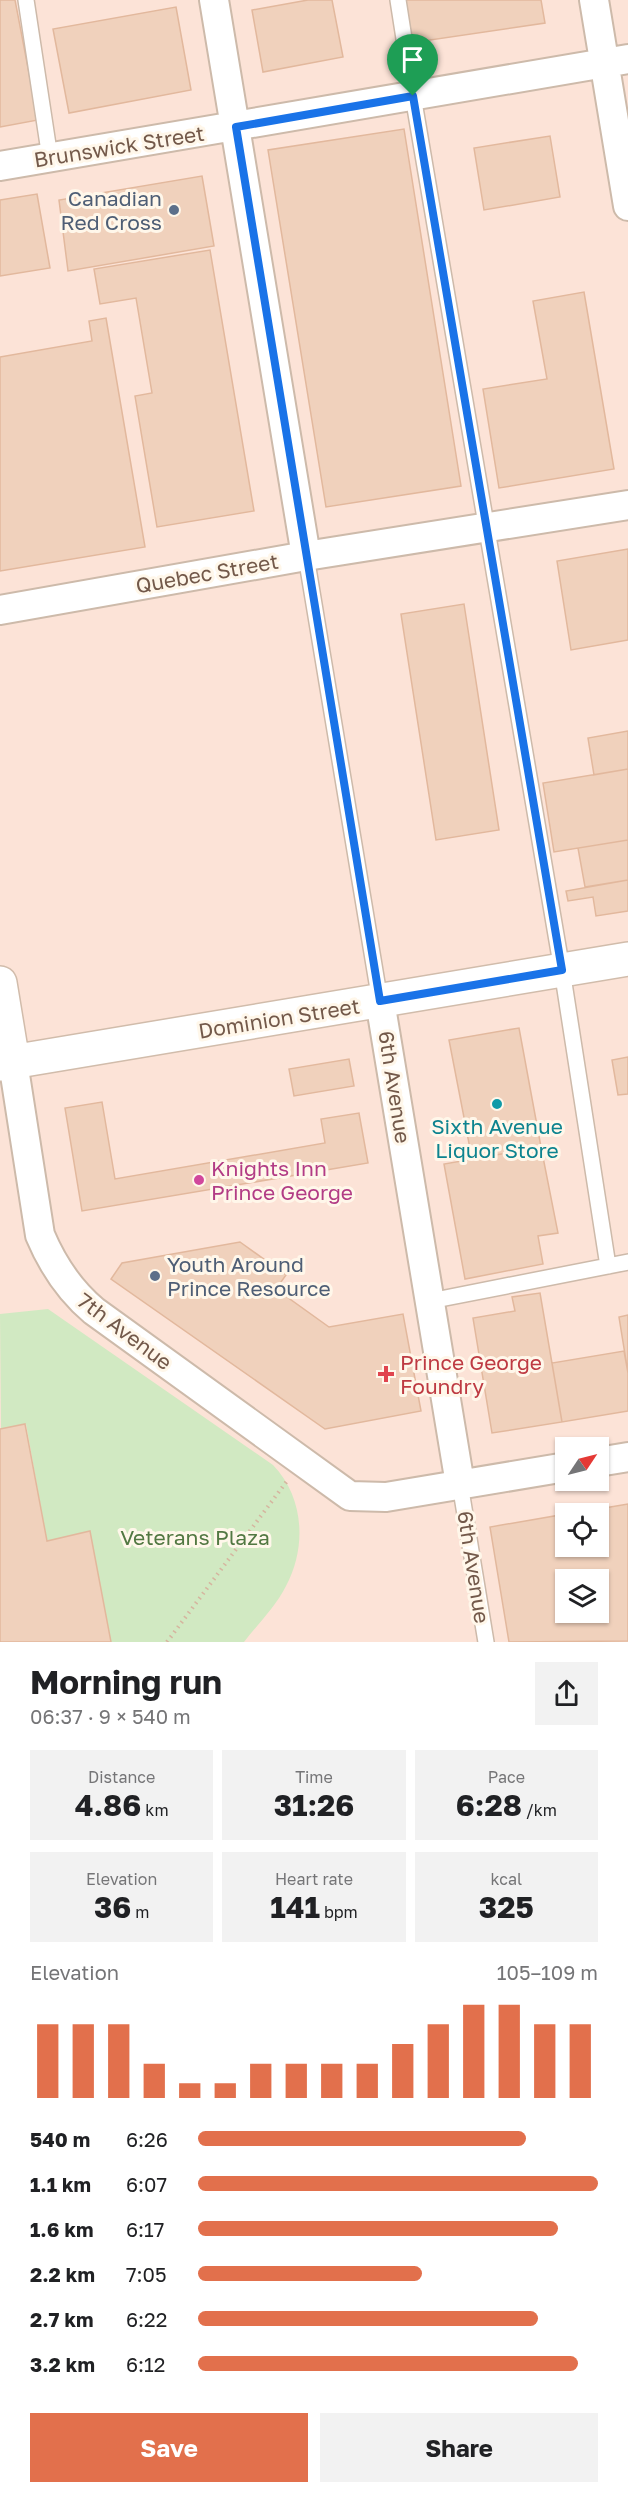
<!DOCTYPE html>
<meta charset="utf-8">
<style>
:root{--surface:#fff;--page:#f2f2f2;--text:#202124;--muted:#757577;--accent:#e2704c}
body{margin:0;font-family:"Golos Text",sans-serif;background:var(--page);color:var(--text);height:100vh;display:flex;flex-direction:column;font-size:22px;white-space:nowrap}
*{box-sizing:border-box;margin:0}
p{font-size:20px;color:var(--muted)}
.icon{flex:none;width:33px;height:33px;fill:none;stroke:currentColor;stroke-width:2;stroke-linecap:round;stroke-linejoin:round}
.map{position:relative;height:1642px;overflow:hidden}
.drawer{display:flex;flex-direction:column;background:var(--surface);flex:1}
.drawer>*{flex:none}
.needle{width:39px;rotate:55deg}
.buttons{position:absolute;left:555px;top:1437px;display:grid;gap:12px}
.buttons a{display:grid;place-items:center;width:54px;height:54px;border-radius:0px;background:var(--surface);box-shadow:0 2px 4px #0004;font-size:30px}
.pin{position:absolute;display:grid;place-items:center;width:51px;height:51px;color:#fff;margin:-62px -26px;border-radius:50% 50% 50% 0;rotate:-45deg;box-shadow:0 0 6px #0007}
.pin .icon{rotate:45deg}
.round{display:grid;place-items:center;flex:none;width:63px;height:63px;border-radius:0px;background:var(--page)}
.head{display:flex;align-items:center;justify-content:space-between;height:102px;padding:0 30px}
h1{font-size:33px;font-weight:700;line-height:45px}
.stats{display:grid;grid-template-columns:repeat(3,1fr);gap:9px;height:102px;padding:6px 30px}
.stats div{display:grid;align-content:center;border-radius:0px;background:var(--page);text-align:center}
.stats b{font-size:30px;font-weight:700}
.stats small{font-size:16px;font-weight:400}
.stats p{font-size:16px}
.chart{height:168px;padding:12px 30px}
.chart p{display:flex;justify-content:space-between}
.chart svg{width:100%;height:108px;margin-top:6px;stroke:var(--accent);stroke-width:6}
.button{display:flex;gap:12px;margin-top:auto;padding:12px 30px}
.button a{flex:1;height:69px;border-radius:0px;background:var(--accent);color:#fff;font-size:24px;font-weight:700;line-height:69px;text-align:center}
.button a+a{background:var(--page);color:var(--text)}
ul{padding:0 30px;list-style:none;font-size:20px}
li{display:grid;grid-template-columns:96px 72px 1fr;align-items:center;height:45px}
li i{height:15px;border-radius:8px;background:var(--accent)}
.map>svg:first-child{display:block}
.commercial{fill:#fce3d7;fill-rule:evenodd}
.green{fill:#d1e9c2}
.building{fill:#f0d1bc;stroke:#e2b89d;stroke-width:1.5;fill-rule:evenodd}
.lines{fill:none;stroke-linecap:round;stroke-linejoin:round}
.lane-casing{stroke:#cdbaaa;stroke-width:18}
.street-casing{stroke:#cdbaaa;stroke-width:32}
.secondary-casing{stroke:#d1bcab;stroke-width:36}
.path{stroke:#d5b59f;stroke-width:4;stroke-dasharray:1.5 4.5;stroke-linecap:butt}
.lane{stroke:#fff;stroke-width:15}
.street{stroke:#fff;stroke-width:28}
.secondary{stroke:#fff;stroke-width:33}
.route-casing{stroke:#fff;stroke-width:12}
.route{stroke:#1a73e8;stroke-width:8}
.service-dot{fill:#5c6f8a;stroke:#fff7ea;stroke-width:2}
.culture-dot{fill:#0f9aa8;stroke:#fff7ea;stroke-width:2}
.hotel-dot{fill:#d1479c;stroke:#fff7ea;stroke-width:2}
.health-dot{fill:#e0444e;stroke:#fff7ea;stroke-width:2}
.labels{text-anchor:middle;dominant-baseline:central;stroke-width:6;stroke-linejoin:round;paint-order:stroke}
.street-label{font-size:21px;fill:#73594a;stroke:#fff7ea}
.service-label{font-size:21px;fill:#4e5e75;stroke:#fff7ea;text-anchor:end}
.culture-label{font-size:21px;fill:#0d838f;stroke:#fff7ea}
.hotel-label{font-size:21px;fill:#b23c85;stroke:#fff7ea;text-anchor:start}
.health-label{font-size:21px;fill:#be3a42;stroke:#fff7ea;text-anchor:start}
.park-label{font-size:21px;fill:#527842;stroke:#fff7ea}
</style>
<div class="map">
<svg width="628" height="1642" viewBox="0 0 628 1642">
<rect width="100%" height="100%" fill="#fcf3e4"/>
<!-- commercial -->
<path class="commercial" d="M0 0H628V1642H0ZM566 1448H598V1480H566ZM566 1514H598V1546H566ZM566 1580H598V1612H566Z"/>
<!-- green -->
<path class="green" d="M48 1309 273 1465C304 1497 307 1547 286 1586 276 1606 258 1624 244 1642H111L90 1531 47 1541 26 1424 1 1429 0 1314Z"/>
<!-- building -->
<path class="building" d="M0 0H15L38 120 0 127Z
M308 0H332L343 57 263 72 252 10Z
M404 0H541L545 23 410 43Z
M176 7 191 90 69 113 53 29Z
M404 129 461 486 326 507 268 150Z
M550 136 560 197 484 210 474 148Z
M202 176 214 246 68 271 59 200Z
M37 194 50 268 0 276V200Z
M210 250 254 511 157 527 135 396 152 393 136 298 100 304 94 269Z
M584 292 614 469 499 488 483 389 547 379 533 301Z
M106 318 145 547 0 571V357L92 341 89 321Z
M628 549V640L571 650 557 561Z
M464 604 499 830 436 840 401 614Z
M628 731V769L594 775 588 738Z
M628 769V840L554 852 543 783Z
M628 840V880L585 887 578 848Z
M628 880V911L596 916 593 897 568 901 566 891Z
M519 1028 541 1147 472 1159 449 1040Z
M628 1057V1094L618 1095 612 1060Z
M349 1059 354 1086 294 1096 289 1069Z
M102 1102 115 1179 325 1143 321 1119 359 1113 368 1163 82 1211 65 1108Z
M541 1147 558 1233 538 1236 543 1264 465 1279 444 1164Z
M240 1242 286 1275 276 1289 329 1327 403 1314 421 1411 325 1429 111 1279 122 1263Z
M540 1293 562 1422 492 1433 473 1318 515 1311 512 1297Z
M628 1315V1373L619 1317Z
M624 1351 628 1373V1411L562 1422 552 1363Z
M25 1424 47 1541 90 1531 111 1642H0V1429Z
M628 1504V1641L509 1642 490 1527 566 1514V1546H598V1514H569ZM566 1580H598V1612H566Z"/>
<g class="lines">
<!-- lane casing -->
<g class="lane-casing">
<path id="lane" d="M26 0 50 158
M398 0 413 96 562 970 608 1266
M306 556 380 1001
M430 1301 628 1262
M460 1484 486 1642"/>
</g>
<!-- street casing -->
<g class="street-casing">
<path id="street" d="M214 0 306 556
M594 0 628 206
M0 166 628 59
M0 610 306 556 628 505
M380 1001 460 1484
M13 1062 40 1235C53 1266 69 1290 94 1311L350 1496 386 1497 566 1467
M598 1462 628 1457"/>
</g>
<!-- secondary casing -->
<g class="secondary-casing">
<path id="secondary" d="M0 983 13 1062
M0 1064 628 959"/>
</g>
<!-- path -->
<path class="path" d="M167 1642 287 1481"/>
<!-- lane -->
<use href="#lane" class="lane"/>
<!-- street -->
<use href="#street" class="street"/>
<!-- secondary -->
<use href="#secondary" class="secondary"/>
</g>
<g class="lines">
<!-- route casing -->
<g class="route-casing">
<path id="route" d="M413 96 562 970 380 1001 236 127Z"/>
</g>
<!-- route -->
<use href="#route" class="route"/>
</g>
<!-- markers -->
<g class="service-dot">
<circle cx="174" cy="210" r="6"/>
<circle cx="155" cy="1276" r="6"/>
</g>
<circle class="culture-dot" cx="497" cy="1104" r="6"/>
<circle class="hotel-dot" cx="199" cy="1180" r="6"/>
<path class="health-dot" d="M383 1365h6v6h6v6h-6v6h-6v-6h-6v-6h6z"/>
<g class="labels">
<!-- street labels -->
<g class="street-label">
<text transform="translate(119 146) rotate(-9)">Brunswick Street</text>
<text transform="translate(207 573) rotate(-10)">Quebec Street</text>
<text transform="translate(279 1018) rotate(-9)">Dominion Street</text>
<text transform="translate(395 1087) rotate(81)">6th Avenue</text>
<text transform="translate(125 1331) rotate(37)">7th Avenue</text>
<text transform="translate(474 1567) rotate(81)">6th Avenue</text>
</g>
<!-- service labels -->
<g class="service-label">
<text x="162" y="198">Canadian<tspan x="162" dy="24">Red Cross</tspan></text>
<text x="167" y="1264" text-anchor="start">Youth Around<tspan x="167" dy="24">Prince Resource</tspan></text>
</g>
<!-- culture labels -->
<g class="culture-label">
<text x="497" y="1126">Sixth Avenue<tspan x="497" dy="24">Liquor Store</tspan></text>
</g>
<!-- hotel labels -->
<g class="hotel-label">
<text x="211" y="1168">Knights Inn<tspan x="211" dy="24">Prince George</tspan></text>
</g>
<!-- health labels -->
<g class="health-label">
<text x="400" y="1362">Prince George<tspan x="400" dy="24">Foundry</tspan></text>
</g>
<!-- park labels -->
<g class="park-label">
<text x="195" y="1537">Veterans Plaza</text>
</g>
</g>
</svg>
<div class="buttons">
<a><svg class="needle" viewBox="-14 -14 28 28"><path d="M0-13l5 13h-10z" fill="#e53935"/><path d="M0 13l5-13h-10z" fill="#757577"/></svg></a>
<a><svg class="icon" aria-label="locate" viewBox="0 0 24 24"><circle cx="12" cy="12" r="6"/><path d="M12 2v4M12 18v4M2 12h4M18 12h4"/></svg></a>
<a><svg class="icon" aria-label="layers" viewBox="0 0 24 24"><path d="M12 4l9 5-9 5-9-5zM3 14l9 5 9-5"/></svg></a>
</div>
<div class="pin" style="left:413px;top:96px;background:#1e9e55"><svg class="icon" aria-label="arrive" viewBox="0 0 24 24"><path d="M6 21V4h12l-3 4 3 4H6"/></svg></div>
</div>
<section class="drawer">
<div class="head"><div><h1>Morning run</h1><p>06:37 · 9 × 540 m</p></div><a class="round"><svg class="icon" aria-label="share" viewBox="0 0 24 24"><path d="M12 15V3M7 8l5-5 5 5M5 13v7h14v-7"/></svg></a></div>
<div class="stats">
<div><p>Distance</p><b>4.86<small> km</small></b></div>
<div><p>Time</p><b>31:26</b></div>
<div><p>Pace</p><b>6:28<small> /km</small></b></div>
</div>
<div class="stats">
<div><p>Elevation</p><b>36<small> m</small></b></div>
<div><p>Heart rate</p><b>141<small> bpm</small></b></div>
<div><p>kcal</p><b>325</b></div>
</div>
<div class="chart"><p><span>Elevation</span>105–109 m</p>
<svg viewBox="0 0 160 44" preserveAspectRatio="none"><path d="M5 44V14M15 44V14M25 44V14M35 44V30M45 44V38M55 44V38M65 44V30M75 44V30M85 44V30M95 44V30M105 44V22M115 44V14M125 44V6M135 44V6M145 44V14M155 44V14"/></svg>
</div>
<ul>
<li><b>540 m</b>6:26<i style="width:82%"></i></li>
<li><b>1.1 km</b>6:07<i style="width:100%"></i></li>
<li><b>1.6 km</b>6:17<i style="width:90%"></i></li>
<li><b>2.2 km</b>7:05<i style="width:56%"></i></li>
<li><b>2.7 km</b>6:22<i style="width:85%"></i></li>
<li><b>3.2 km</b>6:12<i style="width:95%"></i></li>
</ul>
<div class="button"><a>Save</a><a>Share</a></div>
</section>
